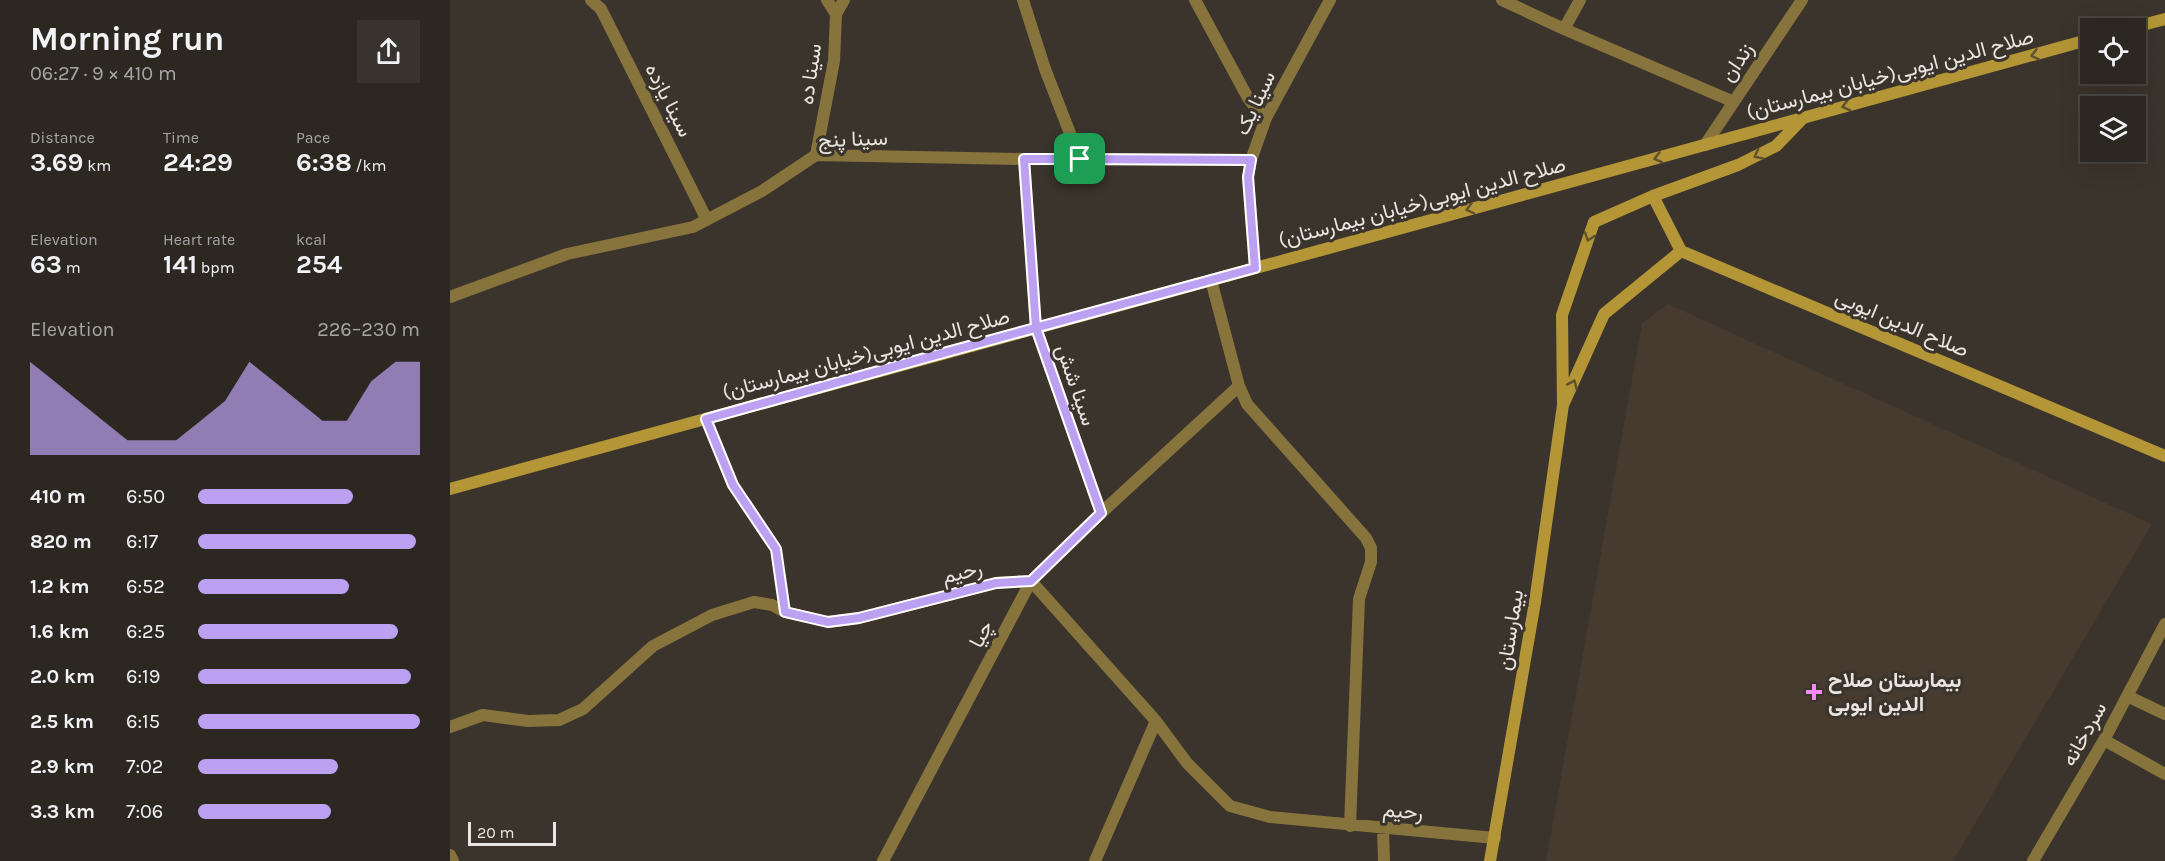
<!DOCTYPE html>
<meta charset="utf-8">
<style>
:root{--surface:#2c2721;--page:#38332e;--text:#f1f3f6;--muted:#a6a5a5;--line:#48443f;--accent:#bca0f2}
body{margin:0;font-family:Karla,Vazirmatn,sans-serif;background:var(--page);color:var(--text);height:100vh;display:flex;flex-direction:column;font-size:22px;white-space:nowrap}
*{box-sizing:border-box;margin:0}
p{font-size:20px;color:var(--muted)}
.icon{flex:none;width:33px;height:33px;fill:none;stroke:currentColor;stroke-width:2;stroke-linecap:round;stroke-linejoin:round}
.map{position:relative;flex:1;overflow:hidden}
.side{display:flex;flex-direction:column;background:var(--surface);width:450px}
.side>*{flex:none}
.fabs{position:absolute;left:1630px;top:18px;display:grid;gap:12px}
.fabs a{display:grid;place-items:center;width:66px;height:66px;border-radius:0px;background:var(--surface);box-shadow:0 6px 24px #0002,0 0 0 2px var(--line);font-size:30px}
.scale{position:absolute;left:18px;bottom:15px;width:88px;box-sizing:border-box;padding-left:6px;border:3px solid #e9e5e0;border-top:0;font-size:16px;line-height:21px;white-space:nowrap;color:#e9e5e0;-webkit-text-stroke:4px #3b342c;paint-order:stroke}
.pin{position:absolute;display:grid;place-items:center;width:51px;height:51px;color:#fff;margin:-26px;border-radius:12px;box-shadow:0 3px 9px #0006}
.round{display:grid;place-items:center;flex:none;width:63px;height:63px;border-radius:0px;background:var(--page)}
.headline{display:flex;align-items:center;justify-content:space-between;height:102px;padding:0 30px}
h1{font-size:33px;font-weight:700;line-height:45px}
.stats{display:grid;grid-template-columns:repeat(3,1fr);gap:9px;height:102px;padding:6px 30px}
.stats div{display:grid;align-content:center}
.stats b{font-size:26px;font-weight:700}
.stats small{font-size:16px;font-weight:400}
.stats p{font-size:16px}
.chart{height:168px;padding:12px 30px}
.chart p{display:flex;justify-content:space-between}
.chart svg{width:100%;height:108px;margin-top:6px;fill:var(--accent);opacity:.7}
ul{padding:0 30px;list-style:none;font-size:20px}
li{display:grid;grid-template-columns:96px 72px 1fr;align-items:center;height:45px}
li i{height:15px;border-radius:8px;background:var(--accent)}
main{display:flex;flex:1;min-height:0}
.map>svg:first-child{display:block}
.built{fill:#463b2e}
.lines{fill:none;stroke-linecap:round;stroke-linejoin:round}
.path{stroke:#99938d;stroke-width:4;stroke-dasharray:6 3;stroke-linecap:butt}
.lane{stroke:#87743d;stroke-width:12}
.street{stroke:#87743d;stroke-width:12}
.secondary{stroke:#b49637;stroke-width:12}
.oneway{stroke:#5f512f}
.route-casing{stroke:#fff;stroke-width:12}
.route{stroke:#bca0f2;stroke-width:8}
.poi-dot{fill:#f08bf5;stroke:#3b342c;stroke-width:2}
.labels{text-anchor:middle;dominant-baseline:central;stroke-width:6;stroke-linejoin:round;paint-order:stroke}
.street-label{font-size:21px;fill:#e9e5e0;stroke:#3b342c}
.poi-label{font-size:21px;font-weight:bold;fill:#e9e5e0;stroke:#3b342c;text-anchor:start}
</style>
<main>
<section class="side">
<div class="headline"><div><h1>Morning run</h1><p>06:27 · 9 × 410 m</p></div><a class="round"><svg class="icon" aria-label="share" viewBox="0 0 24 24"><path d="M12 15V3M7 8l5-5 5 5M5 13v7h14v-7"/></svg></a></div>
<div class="stats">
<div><p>Distance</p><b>3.69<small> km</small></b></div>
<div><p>Time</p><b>24:29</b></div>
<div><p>Pace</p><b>6:38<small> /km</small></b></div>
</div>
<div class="stats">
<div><p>Elevation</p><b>63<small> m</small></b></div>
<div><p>Heart rate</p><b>141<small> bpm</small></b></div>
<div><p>kcal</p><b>254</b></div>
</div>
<div class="chart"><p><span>Elevation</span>226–230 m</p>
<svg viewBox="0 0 160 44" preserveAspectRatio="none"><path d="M0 44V6L10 14L20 22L30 30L40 38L50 38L60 38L70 30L80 22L90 6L100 14L110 22L120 30L130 30L140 14L150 6L160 6V44z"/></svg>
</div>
<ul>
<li><b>410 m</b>6:50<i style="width:70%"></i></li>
<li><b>820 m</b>6:17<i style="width:98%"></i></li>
<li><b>1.2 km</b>6:52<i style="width:68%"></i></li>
<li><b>1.6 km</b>6:25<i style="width:90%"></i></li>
<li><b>2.0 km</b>6:19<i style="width:96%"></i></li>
<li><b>2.5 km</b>6:15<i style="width:100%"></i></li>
<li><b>2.9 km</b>7:02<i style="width:63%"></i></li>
<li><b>3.3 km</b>7:06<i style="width:60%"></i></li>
</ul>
</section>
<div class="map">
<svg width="1715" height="861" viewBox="0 0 1715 861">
<rect width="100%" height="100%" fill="#3b342c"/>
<!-- built -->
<path class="built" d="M1218 304 1702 524 1503 861H1096L1192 323Z"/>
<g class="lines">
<!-- path -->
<path class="path" d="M263 438 283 485 326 549 332 587"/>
<!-- lane -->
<path class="lane" d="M141 0 151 9 257 220
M0 297 117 254 243 227 312 191 366 155 574 159 801 160"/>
<!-- street -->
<path class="street" d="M573 0 595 69 630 159
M745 0 798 98 807 110 816 118
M1052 0 1114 29 1284 102
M386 14 394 0
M1114 29 1130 0
M1255 145 1352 0
M366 155 384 61 386 14 377 0
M574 159 586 328 651 513
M805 268 798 177 801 160 816 118 880 0
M761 280 789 386 797 404 916 538 921 548V562L909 599 900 826
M1677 696 1715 714
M0 727 33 715 78 721 109 720 133 709 203 646 262 615 304 602 322 605 335 612 378 622 409 618 546 583 581 581 706 721 737 763 780 806 820 817 1045 838
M1654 740 1715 774
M933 828 934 861
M0 855 3 861
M433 861 581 581 651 513 789 386
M645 861 706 721
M1583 861 1654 740 1715 624"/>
<!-- secondary -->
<path class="secondary" d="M1681 28 1715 19
M1203 196 1231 251 1715 456
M1231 251 1154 314 1113 405 1112 315 1144 222 1203 196 1288 165 1326 146 1353 118
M0 489 1641 39
M1040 861 1085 602 1113 405"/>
</g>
<!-- one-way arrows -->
<defs><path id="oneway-chevron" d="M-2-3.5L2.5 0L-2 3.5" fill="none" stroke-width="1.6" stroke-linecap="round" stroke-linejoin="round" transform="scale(1.5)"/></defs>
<g class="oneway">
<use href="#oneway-chevron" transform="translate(1585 55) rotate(165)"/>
<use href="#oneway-chevron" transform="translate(1396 106) rotate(165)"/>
<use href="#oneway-chevron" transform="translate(1308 155) rotate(153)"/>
<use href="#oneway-chevron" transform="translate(1208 158) rotate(165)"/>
<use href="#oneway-chevron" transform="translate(1020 209) rotate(165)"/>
<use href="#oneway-chevron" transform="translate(1139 237) rotate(109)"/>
<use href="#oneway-chevron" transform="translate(1123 384) rotate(-66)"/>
</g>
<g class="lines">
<!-- route casing -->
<g class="route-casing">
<path id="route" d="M630 159H574L586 328 651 513 581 581 546 583 409 618 378 622 335 612 326 549 283 485 256 419C439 368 621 317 805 268L798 177 801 160 630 159"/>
</g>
<!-- route -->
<use href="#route" class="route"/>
</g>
<!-- markers -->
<path class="poi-dot" d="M1361 683h6v6h6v6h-6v6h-6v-6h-6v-6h6z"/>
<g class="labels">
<!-- street labels -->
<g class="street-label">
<text transform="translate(1287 62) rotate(-56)">زندان</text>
<text transform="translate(360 74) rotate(-82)">سینا ده</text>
<text transform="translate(1440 74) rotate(-15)">صلاح الدین ایوبی(خیابان بیمارستان)</text>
<text transform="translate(219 100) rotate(63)">سینا یازده</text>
<text transform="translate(805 103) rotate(-65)">سینا یک</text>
<text transform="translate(403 139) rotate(-2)">سینا پنج</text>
<text transform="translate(972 202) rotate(-15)">صلاح الدین ایوبی(خیابان بیمارستان)</text>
<text transform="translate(1452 323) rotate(23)">صلاح الدین ایوبی</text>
<text transform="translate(416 354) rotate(-15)">صلاح الدین ایوبی(خیابان بیمارستان)</text>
<text transform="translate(626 385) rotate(71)">سینا شش</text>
<text transform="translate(512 572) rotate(-14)">رحیم</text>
<text transform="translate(1060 630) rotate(-81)">بیمارستان</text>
<text transform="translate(531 634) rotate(-62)">چیا</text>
<text transform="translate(1634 734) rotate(-61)">سردخانه</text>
<text transform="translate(953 811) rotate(5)">رحیم</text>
</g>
<!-- poi labels -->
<g class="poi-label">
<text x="1378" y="680">بیمارستان صلاح<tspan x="1378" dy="24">الدین ایوبی</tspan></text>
</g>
</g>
</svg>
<div class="fabs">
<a><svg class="icon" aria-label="locate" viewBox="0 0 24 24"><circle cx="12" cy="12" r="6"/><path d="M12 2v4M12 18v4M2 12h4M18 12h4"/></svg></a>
<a><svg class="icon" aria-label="layers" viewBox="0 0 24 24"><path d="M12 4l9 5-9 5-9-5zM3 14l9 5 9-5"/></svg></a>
</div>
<div class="scale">20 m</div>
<div class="pin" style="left:630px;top:159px;background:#1e9e55"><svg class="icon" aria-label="arrive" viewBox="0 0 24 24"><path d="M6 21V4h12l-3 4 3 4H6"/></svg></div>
</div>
</main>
